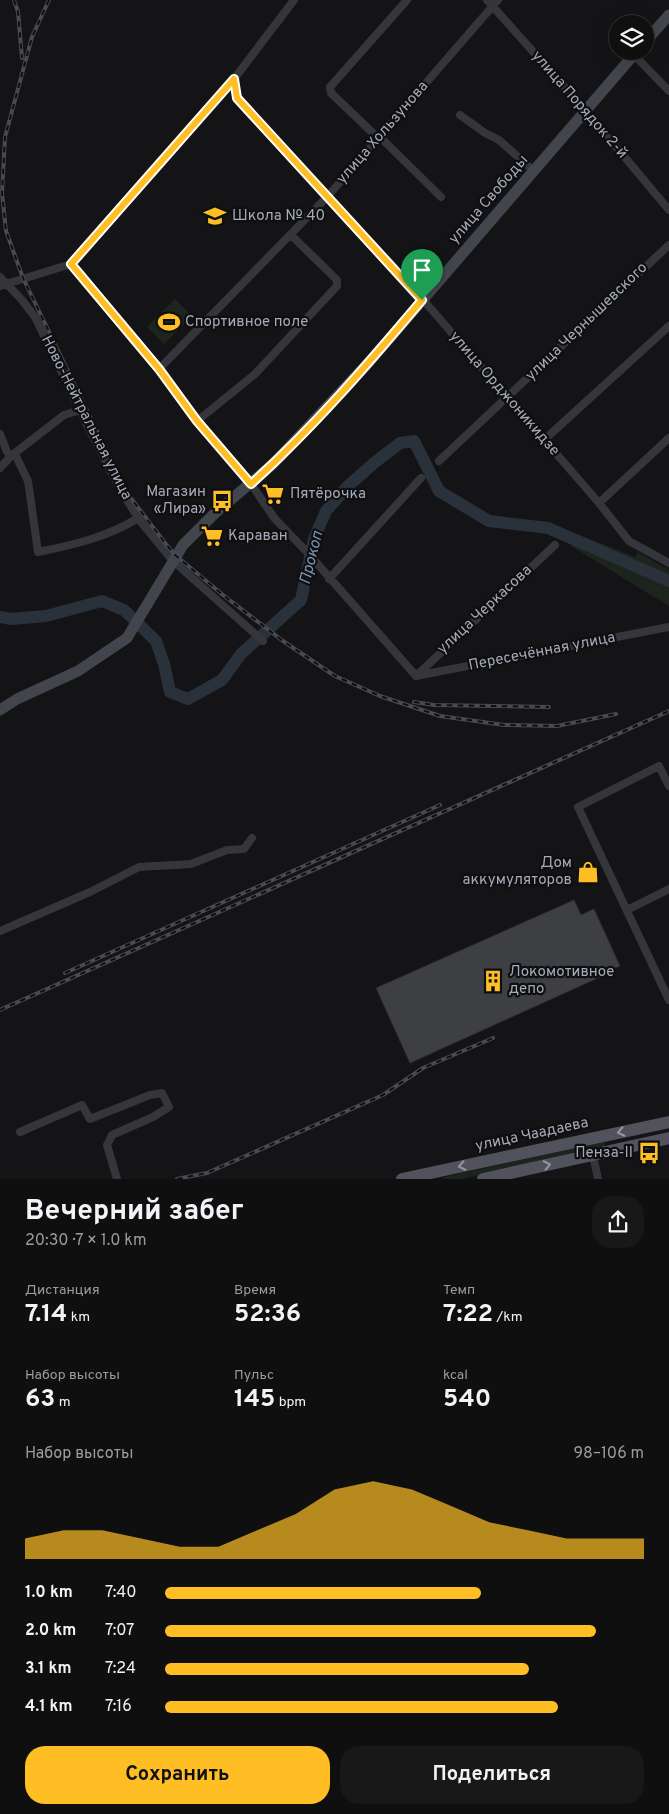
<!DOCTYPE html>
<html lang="ru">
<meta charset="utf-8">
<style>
:root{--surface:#0f0f10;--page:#181819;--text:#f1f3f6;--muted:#9b9c9f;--line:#2f2f30;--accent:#febe24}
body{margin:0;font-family:Overpass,sans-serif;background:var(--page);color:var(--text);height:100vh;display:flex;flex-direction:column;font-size:19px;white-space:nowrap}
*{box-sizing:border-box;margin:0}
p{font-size:16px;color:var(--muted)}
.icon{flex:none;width:28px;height:28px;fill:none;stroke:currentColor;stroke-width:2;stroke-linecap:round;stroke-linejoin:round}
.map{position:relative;height:1179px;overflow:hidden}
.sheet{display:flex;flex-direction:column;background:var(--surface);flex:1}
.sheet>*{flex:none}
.buttons{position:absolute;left:609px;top:15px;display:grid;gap:10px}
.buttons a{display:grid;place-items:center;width:45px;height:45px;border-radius:50%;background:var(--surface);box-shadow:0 5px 20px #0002,0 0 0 1px var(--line);font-size:25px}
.pin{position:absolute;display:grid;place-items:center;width:42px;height:42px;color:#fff;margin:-51px -21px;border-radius:50% 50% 50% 0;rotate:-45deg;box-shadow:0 0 5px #0007}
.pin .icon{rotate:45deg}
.round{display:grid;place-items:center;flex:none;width:52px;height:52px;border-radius:20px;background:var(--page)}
.head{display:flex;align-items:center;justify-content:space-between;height:85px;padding:0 25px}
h1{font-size:28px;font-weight:700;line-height:38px}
.stats{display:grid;grid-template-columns:repeat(3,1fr);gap:8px;height:85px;padding:5px 25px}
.stats div{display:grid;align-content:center}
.stats b{font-size:25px;font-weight:700}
.stats small{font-size:14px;font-weight:400}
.stats p{font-size:14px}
.chart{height:140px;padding:10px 25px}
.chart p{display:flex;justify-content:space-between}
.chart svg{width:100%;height:90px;margin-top:5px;fill:var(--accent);opacity:.7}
.primary-button{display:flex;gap:10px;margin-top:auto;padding:10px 25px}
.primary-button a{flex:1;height:58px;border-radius:20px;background:var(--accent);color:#111;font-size:20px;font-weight:700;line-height:58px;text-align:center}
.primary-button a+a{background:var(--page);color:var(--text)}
ul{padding:0 25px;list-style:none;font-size:16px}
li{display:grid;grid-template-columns:80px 60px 1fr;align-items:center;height:38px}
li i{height:12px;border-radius:6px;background:var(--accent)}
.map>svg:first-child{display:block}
.green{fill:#1c241d}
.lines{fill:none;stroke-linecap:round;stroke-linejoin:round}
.river{stroke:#29323b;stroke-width:12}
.building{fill:#3e3f43;stroke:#2e2e32}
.minor{stroke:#35363b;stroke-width:8}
.secondary{stroke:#43454c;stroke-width:11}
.primary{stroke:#51525b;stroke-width:12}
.rail-casing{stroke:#484a51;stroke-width:4}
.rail{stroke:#0f0f11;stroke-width:2;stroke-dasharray:5.5;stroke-linecap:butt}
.oneway{stroke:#9498a5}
.route-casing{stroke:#fff;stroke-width:10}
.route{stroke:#febe24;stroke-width:6}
.labels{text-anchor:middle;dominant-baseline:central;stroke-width:4.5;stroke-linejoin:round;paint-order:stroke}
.street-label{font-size:15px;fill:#a5aab7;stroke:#0f0f11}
.poi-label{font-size:15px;fill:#a5aab7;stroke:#0f0f11;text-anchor:start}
.water-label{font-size:16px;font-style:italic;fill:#7997b5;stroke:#0f0f11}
</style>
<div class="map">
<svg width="669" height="1179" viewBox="0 0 669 1179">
<rect width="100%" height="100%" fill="#141416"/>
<!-- green -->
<path class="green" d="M175 299 192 316 164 344 147 327Z
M580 535 635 557 638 552 669 570V606L571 546Z
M604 1142 606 1148 462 1179H443L444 1177Z"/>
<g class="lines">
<!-- river -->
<path class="river" d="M0 617 11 619 46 616 102 601 124 610 156 641 164 664 170 692 188 699 222 680 241 654 301 600 314 539 326 511 348 486 374 463 400 443 414 441 439 491 489 521 548 528 669 581"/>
</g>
<!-- building -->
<path class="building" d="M574 900 581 915 594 909 620 966 608 971 609 973 410 1063 376 988Z"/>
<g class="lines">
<!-- minor -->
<path class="minor" d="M487 0 586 111 669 210
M634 55 669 91
M234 79 237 98 432 310 599 503 629 541 669 563
M460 115 485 133 499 140 534 171
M379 136 441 197
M378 138 331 93 330 87 407 0
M71 264 234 79 294 0
M0 277 22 300 35 317 86 423 121 491 141 522 172 560 263 641
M0 286 71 264 159 369 197 421 251 484 275 519 307 552 416 676
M159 369 328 196 498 0
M197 421 255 374 337 286V280L291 235
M0 434 7 452 11 456
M544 440 669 326
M15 454 28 481 38 552C73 545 108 537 138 518
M439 461 669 245
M0 468 11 456 64 415 80 410
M599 503 669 438
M329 579 421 478
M416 676 669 627
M416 676 555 545
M669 786 659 766 578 807 669 1000
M627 910 669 889
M0 931 90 892 139 867 191 864 227 850 244 849 252 838
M20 1132 82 1105 90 1119 150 1095 162 1093 169 1107 153 1117 112 1135 107 1145 117 1179
M593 1155 598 1179"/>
<!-- secondary -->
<path class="secondary" d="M645 42 669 15
M0 710 17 699 78 671 127 638 183 545 214 514 273 464 370 361 637 51"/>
<!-- primary -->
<path class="primary" d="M402 1179 669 1122
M483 1179 669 1138"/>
<!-- rail casing -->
<g class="rail-casing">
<path id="rail" d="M14 0 18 12 22 58
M49 0 32 37 5 137 2 193 6 231 23 278 127 493 165 543 175 555 223 595 283 641 335 676 380 696 440 716 504 725 557 726 616 714
M414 702 434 705 549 707
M65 973 440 805
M0 1010 669 711
M177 1179 207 1173 241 1158 383 1095 423 1068 493 1038"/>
</g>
<!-- rail -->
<use href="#rail" class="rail"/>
</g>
<!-- one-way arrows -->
<defs><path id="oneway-chevron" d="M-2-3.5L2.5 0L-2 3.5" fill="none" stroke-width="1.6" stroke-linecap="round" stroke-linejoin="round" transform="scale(1.25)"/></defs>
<g class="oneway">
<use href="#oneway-chevron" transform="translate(621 1132) rotate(168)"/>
<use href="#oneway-chevron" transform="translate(547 1165) rotate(-12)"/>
<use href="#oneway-chevron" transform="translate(462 1166) rotate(168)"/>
</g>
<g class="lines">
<!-- route casing -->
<g class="route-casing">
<path id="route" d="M234 79 237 98 422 300C368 364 313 428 251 484L197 421 159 369 71 264Z"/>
</g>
<!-- route -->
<use href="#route" class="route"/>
</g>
<!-- icons -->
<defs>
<g id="school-bare" transform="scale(1.725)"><path d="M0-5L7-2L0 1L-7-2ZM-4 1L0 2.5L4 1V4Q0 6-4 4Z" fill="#febe24" stroke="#0f0f11" stroke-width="2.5" paint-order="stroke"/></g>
<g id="stadium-bare" transform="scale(1.725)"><path d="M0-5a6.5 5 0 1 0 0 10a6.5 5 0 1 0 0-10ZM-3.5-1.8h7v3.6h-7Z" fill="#febe24" stroke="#0f0f11" stroke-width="2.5" paint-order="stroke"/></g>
<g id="supermarket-bare" transform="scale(1.725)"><path d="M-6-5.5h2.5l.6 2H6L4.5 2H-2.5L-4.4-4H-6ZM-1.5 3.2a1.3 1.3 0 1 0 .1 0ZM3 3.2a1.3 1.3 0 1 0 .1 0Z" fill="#febe24" stroke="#0f0f11" stroke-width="2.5" paint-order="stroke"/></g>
<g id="bus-bare" transform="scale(1.725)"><path d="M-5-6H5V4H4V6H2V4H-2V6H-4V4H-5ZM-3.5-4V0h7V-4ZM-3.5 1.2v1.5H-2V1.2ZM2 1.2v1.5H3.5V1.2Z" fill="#febe24" stroke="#0f0f11" stroke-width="2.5" paint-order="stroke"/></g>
<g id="shop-bare" transform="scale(1.725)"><path d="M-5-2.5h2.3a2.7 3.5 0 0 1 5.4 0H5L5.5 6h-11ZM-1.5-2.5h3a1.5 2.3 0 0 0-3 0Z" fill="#febe24" stroke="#0f0f11" stroke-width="2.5" paint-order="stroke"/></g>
<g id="building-bare" transform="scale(1.725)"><path d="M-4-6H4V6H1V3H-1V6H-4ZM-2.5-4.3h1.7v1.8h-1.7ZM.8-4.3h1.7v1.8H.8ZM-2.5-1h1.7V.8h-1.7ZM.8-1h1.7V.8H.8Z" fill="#febe24" stroke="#0f0f11" stroke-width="2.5" paint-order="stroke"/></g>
</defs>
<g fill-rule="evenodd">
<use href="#school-bare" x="215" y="216"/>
<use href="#stadium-bare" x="169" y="322"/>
<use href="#supermarket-bare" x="273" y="494"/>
<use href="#bus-bare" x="222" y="501"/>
<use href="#supermarket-bare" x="212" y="536"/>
<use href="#shop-bare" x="588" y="872"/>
<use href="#building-bare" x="493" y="981"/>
<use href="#bus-bare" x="649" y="1153"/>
</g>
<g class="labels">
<!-- street labels -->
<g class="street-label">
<text transform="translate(579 105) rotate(49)">улица Порядок 2-й</text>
<text transform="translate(383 133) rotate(-49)">улица Хользунова</text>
<text transform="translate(489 200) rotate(-49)">улица Свободы</text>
<text transform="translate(587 322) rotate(-44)">улица Чернышевского</text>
<text transform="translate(504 394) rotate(49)">улица Орджоникидзе</text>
<text transform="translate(86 418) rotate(63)">Ново-Нейтральная улица</text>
<text transform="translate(485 610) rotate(-43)">улица Черкасова</text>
<text transform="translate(542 652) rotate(-11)">Пересечённая улица</text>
<text transform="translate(532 1135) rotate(-12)">улица Чаадаева</text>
</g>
<!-- poi labels -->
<g class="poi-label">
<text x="232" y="216">Школа № 40</text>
<text x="185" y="322">Спортивное поле</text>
<text x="206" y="492" text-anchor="end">Магазин<tspan x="206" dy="17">«Лира»</tspan></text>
<text x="290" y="494">Пятёрочка</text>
<text x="228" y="536">Караван</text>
<text x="572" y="863" text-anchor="end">Дом<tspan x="572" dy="17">аккумуляторов</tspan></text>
<text x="509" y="972">Локомотивное<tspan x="509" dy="17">депо</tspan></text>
<text x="633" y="1153" text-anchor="end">Пенза-II</text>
</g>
<!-- water labels -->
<g class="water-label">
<text transform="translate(312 558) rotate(-76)">Прокоп</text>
</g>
</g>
</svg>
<div class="buttons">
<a><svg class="icon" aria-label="layers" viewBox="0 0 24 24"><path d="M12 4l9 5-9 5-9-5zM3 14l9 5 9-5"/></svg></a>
</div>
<div class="pin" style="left:422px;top:300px;background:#1e9e55"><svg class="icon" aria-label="arrive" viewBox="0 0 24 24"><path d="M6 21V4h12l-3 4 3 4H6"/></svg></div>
</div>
<section class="sheet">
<div class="head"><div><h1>Вечерний забег</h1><p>20:30 · 7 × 1.0 km</p></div><a class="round"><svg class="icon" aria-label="share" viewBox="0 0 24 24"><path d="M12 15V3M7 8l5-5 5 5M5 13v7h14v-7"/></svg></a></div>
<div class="stats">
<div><p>Дистанция</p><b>7.14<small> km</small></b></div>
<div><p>Время</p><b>52:36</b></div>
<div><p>Темп</p><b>7:22<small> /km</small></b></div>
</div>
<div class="stats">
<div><p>Набор высоты</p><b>63<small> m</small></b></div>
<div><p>Пульс</p><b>145<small> bpm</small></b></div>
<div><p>kcal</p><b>540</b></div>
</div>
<div class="chart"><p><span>Набор высоты</span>98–106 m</p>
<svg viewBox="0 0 160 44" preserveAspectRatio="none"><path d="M0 44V34L10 30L20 30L30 34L40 38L50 38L60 30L70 22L80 10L90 6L100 10L110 18L120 26L130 30L140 34L150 34L160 34V44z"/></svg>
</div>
<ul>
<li><b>1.0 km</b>7:40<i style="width:66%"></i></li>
<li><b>2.0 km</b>7:07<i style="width:90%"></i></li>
<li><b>3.1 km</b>7:24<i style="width:76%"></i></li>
<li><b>4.1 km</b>7:16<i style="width:82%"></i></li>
</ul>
<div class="primary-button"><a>Сохранить</a><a>Поделиться</a></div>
</section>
